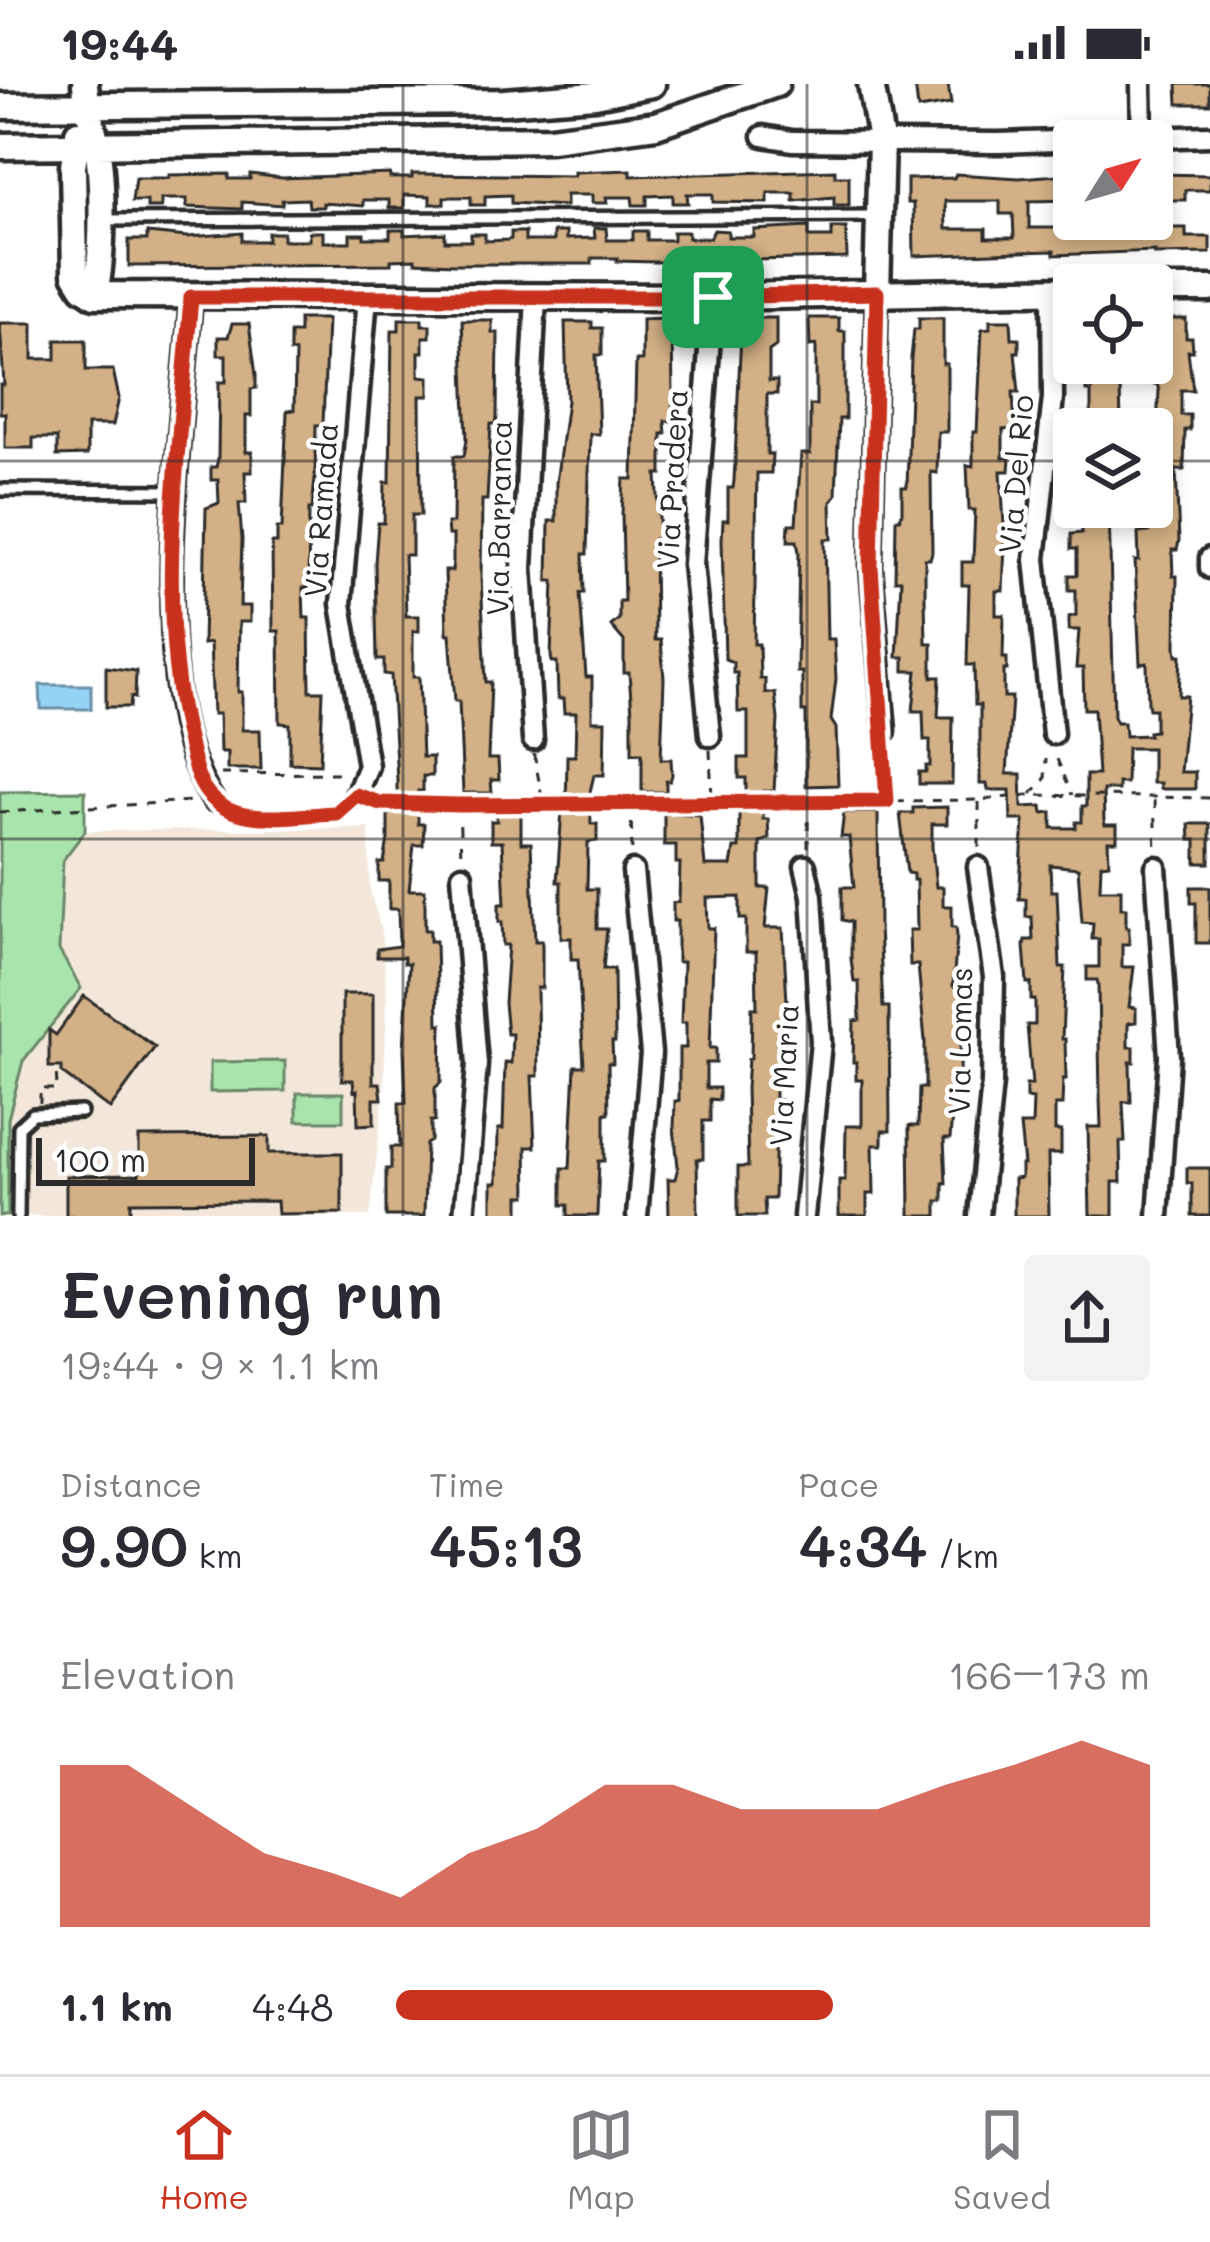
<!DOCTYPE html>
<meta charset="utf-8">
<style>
:root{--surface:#fff;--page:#f2f2f3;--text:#2b2b33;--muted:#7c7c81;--line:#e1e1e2;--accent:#c8321e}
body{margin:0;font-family:Mali,sans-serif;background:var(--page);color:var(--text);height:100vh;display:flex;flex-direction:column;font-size:45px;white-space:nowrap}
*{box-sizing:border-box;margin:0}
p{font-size:39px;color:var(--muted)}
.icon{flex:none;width:66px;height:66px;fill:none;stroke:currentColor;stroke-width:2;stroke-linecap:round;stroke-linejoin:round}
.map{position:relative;height:1132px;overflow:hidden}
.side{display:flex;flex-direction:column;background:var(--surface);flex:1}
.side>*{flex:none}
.needle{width:78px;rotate:53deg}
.fabs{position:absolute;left:1053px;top:36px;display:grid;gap:24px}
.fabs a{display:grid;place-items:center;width:120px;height:120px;border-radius:12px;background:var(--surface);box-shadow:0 6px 18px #0003;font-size:60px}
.scale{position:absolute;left:36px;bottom:30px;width:219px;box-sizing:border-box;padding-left:12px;border:6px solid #2b2b2b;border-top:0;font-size:33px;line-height:42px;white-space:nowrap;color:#2b2b2b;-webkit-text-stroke:9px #fff;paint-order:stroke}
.pin{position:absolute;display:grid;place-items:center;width:102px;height:102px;color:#fff;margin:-51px;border-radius:24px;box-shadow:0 6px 18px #0006}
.round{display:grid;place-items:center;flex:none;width:126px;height:126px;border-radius:12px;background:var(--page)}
.overview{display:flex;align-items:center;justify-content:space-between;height:204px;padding:0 60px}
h1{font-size:66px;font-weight:600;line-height:90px}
.stats{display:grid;grid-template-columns:repeat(3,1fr);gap:18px;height:204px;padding:12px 60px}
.stats div{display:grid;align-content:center}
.stats b{font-size:60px;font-weight:600}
.stats small{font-size:33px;font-weight:400}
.stats p{font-size:33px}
.chart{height:336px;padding:24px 60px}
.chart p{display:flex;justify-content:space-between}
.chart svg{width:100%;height:216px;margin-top:12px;fill:var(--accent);opacity:.7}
ul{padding:0 60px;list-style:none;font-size:39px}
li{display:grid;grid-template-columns:192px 144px 1fr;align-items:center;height:90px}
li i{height:30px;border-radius:15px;background:var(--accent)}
.status{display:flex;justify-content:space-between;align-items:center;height:84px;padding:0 60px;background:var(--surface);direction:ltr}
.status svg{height:33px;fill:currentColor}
.tabs{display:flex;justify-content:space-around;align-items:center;height:168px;border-top:3px solid var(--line);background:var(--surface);font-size:33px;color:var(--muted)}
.tabs a{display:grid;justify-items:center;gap:6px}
.tabs .on{color:var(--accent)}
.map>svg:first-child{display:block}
.built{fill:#f2e7da}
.green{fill:#a8e4ab;stroke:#6a886b;stroke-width:3}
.water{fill:#95d4f6;stroke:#6b90a5;stroke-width:3}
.building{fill:#d3b085;stroke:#2b2b2b;stroke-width:3;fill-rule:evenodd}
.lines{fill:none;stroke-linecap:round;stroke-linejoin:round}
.lane-casing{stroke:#2b2b2b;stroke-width:18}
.street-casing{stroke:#2b2b2b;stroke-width:27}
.secondary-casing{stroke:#2b2b2b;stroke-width:33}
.path{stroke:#2b2b2b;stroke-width:3;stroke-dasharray:9 9;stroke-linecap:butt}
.lane{stroke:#fff;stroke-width:9}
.street{stroke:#fff;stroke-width:18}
.secondary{stroke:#fff;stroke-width:24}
.route-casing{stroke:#fff;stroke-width:24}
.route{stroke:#c8321e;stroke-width:15}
.grid{fill:none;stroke:#2b2b2b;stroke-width:3;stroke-opacity:0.55}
.labels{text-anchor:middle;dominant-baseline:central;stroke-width:9;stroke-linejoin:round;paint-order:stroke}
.street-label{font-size:30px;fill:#2b2b2b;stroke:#fff}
</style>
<div class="status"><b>19:44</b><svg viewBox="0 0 49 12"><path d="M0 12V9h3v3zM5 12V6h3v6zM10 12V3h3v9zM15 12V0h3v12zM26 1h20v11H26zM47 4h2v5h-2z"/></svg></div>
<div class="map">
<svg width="1210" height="1132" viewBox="0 0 1210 1132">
<rect width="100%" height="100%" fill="#fff"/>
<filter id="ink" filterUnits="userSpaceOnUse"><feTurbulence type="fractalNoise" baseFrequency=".00833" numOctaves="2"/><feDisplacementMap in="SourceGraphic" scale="24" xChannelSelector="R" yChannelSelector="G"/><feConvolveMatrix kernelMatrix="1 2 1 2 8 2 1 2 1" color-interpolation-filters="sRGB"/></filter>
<g filter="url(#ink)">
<!-- built -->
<path class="built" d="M369 744 370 807 381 846 387 911 384 1006 370 1132H8V1035L23 977 80 904 59 866 63 776 85 747Z"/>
<!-- green -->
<path class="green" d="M85 707V747L63 776 59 866 81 904 23 977 8 1035V1132H0V708Z
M285 977V1007L210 1008V978Z
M297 1009H343V1037H297Z"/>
<!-- water -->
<path class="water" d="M40 601H91V625H41Z"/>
<!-- building -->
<path class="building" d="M915 0H948L951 20 918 25Z
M1177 0H1210V20H1178Z
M631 86V92L835 86V92H849V121H834V113L794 117V109H768V119L713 118V110H687L688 119H673V111L647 112V121H633L632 113H606L607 119H592V111H566V122L511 119V111L485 112V121H471V113H444V120H430V112L404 111V124H389V116H363V122L323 119V123H309L308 115 282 116V121L242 118V125L187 123V115H161V124H147V117H132L135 94H169V91L229 90V95H250V90L282 94 390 90V94H412V90H419L574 92V88Z
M956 90 1019 94 1071 90 1074 92V116L1029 117V144H1086V154H1114V144H1186V153H1210V169L1154 170 1155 167 1054 171V167L1019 168 914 172 913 119H907V95L954 94ZM945 117H1000V130H1013L1014 154H986V145H946Z
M1154 90 1210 91V106H1185V116H1154Z
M809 143V153H832V144H846L847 174 656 178 617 177V174H592V180H453L415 178V175L391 176V180L129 182V156H147V149L187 153 242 149V157H268V149H283V156H309V148H323V158H350V150H364V154H390V146H404V151L445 149V157H471V150H485V157L507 156 511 155V148H525V157H553V148H566V155L595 154 594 144H606L607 156H633V147H647V156H673V148H688V154H710L714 146 728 147V153H754V146Z
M665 234 666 246H671L672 252 673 310 672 337H665L666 350H662V390H657L660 455H654L655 556H661L664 595 661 675H671L672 691 670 697H666V708H642V669H632V629L629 589H624V557L611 542 619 535V517H624L622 430 624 395H633L636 277H642V235Z
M748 234H776V262L769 267V297H777V310H767V370H772L771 389H757L754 560H759L760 595H765V609H775L778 635 774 707H763V735H768L769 755 760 758V804H769L765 844H783L789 956H786L782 993H775V1016H781V1037H776L774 1115H764L765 1132H738V1083H748L746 1004 748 975 751 974 752 924H757L756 868H746V835H740V813L707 814 708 844H714L710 964H716V979H706V1004H719V1016L710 1015V1037H703V1075H697L698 1132H669L668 1095H675L678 1083 674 1043 675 1017H679V964H686V939H681L683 878H677V837H673V819L679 818 680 779H676V761H664V728L700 731 705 782H731L734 764H739V724H746V694H739V674H748V628H738L737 589H733V578L725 575 722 455 723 436H728V404H733L734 397 741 249H748Z
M809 234H839V247H845V335H839L836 411 831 418 832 455H825L827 555H834L836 595 831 636 836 644 838 701 806 702V628H802V588H797L799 468 797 457H788L789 440H796L801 370H810V321H816V261L810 262Z
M919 234H943V280H947V348H938L937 389 931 388 932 468 930 475H925V515L926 559H932V593H940L938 633H953L952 700H919V688H926V682H930V656H924L923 627H913L917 587H904V573H897L901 496H895L896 435H900L902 428V403H907L911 274 914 245H919Z
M299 235H327L323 341H316L315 395 312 425H309L308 504H303L304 534H309L310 607H323L320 680 290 679V640L280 639 279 547H273L272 459H277V444H282L287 327 294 326 295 268H290V249H299Z
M399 235H422V241H430V253H423V268H419V292L429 293V312H420L421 431H412V471H404L406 532H419V547H413V593H419L422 673H432V692H423V707H418V740H424L423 761H414L409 806H425V846H430V857H436L438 940H442L441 998 435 1004V1037H431V1057L426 1060 424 1132H386V1085H391V1063H400L399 1019H406L404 965 409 879H404V873H377V865L399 862 398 825H389V797H379V779H384L388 755V726L397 727V696L391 591 384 590V576H377L375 479 378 439H384L385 398H390L392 246H399Z
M1163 235H1186V254H1192L1193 267H1188L1193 306H1181V331H1190V346H1185L1184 386H1176L1179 457 1177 466H1172L1173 492H1177L1176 563 1177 571H1181L1179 612H1187L1180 688H1195V705H1160V699H1152V664H1127L1126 699H1118V706H1103L1104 737 1105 741H1117V757H1108L1109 779 1101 780 1100 805H1121V824H1126V843H1129V860H1122V883H1134L1129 923 1136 924V938L1128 939V963H1134V978H1130L1131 1018H1123L1125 1058H1120L1121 1098H1113V1132H1090L1088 1043H1101L1100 1014 1098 900 1097 896H1087V883H1099V855H1092L1093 839 1082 838 1078 784 1050 781 1051 807H1057L1060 883H1065L1062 955H1065L1066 995H1063L1062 1021H1055V1047H1061V1070H1048L1049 1132H1014V1095L1021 1094V1081H1024L1020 1041H1032L1033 1015 1026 1014V1001H1032L1027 941H1035V916H1031V899H1027L1024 862 1025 856H1033L1032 833H1026V815H1019L1024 736H1011L1010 706H988L987 700H980V621H975L974 581H967L969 501H962V478H973L975 426H969L967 381 973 382V348H977L982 245 990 244V236H1011L1012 254H1019V268H1015L1019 308H1013L1015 345 1003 346V374H1010L1009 387H1001L1005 459 1003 507H996V531H1004L1003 574H1007V586H1004V613H1012L1007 690H1021L1022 723 1042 722 1043 729 1052 728V744H1076V738H1082V722H1086V691H1098L1094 625H1084L1083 584H1076L1079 546H1069V533L1076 531V506H1069V491H1077V465H1071V450L1082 449V423H1109L1114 632 1117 638H1124L1125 652 1149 651 1148 648 1155 647V625H1149L1148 620 1147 579 1140 580 1135 477H1139L1138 449 1149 448 1148 423H1152L1159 307 1157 300H1152L1151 279 1156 278V247H1163Z
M462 236H492V249H498L497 333 496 340H491L487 416H482L481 493 486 598H491L488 675H498L499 696H491L492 709H463L459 617H455L450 550H447L445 487H452L453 477V451H448L447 439H453L454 372H464L467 355Z
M565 238H592V244H602V271H596L599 350H590L587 470H583L584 509H580L586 593H592V637H605L604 691H594L590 708 591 740H597V757L588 758 587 805H597V845H607L603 885H614L615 958H612L613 979H608L609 1029H605V1077H599L597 1132H568V1121H562V1084H570L575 982H584L578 875H571V854H561V798H557L562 726H566L567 672H575L576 629H564L563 615H558L557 578H552L551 572 554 497H548L549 437H556V399L567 317Z
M0 239H33V275H56V256H86V286H113L119 314 113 341H87V371L57 372V354H33V364H5V329H0V301H4Z
M232 240H249L256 291V304L251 305V332H246V368H252V388H245L246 419H239L242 455 240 522H250V538H239L238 608H242V646H260L261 685H227V668H220L219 630H213L210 559 203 560 206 424 219 419 218 396H211V383H216L218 375 219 298H226V271H218V253H228Z
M1097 279H1127V301H1120L1121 341H1113V345H1085V334L1091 333V307H1086V293H1090V285H1097Z
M106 583 136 587 135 614 131 613 130 623H106Z
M947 723V740H932V763L936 803H943V822H952V843H956L957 851 953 902H961L960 996H955L950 1055H944L946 1099H943V1117H937V1132H910L909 1042H918L919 1004H925V957L918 881H910L909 846H917L916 796H913V790L907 789 900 729H913V724Z
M496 726H521V759H531L535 857H542V904H537L538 992H532L535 1063H526L527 1112H520V1132H492V1099H497L498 1045H503L505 978 511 979 512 950H507L504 919 508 861H503L502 838H499V820H505L502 758H491V737H497Z
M844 728H878L879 843 883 923H889L890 1047H882V1061H873L874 1110H867V1132H839V1096H845L846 1042H862V996H856V978H853L854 937 860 936 859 898H854L851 875V838L842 836V803H854L849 753H841Z
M1189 740H1210V779H1196V756H1190Z
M1191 803H1210V859H1196V819H1191Z
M342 910H373V999H380L382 1015H374V1040L358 1041 357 1006 354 1007 353 996H342Z
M84 912 155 963 110 1025 62 989V983H49V946L56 951Z
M269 1052V1069H342V1129L278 1130 277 1117 131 1118V1132H66V1092L139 1091V1053Z
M1187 1084H1210V1132H1192V1099H1187Z"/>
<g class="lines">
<!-- lane casing -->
<g class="lane-casing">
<path id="lane" d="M104 136 879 132
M0 406 178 407
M18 1132 19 1043 33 1030 81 1028"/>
</g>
<!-- street casing -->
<g class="street-casing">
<path id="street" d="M1141 0 1142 54
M763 52 792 57 998 59 1210 52
M1052 206 1053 314 1035 475 1053 650
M877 209 871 483 885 647
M191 213C183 339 141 612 213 716
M1210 474V484
M710 652 693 480 713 213
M533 656 522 484 536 213
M356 711 368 682 341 520 367 213
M978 783 994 893 992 999 979 1132
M1156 783 1169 973 1158 1132
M633 787 651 969 637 1132
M462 791 477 980 464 1132
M804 1132 821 958 812 812 805 782"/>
</g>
<!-- secondary casing -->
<g class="secondary-casing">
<path id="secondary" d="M85 0C86 20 92 37 96 57 104 96 103 173 95 211
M871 0 881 56 877 209
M0 22 504 18 595 11 652 0
M78 49 73 82 75 190 83 203 95 211
M0 62 551 55 656 41 776 0
M1152 205H1210
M95 211 713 213 1074 206"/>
</g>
<!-- path -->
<path class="path" d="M886 665 887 715
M710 666 712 717
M534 670 543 719
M1057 675 1072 711
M221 690 339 689
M1031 710 1045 695 1046 675
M373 716 543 721 979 716 1029 711 1210 714
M1154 716 1156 767
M979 718V768
M631 721 632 772
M459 723 461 773
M227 724 239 732 336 729 344 722
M0 728 195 717
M808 764V720
M40 1019V1005H57L56 983"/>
<!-- lane -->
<use href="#lane" class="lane"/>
<!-- street -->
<use href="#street" class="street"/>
<!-- secondary -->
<use href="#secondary" class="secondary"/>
</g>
</g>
<g class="lines" filter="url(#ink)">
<!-- route casing -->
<g class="route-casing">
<path id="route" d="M877 209 871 483 887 717 459 721 380 719 356 711 336 729C298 730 240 744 212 714 196 699 193 676 188 655 154 516 181 355 191 213H713Z"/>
</g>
<!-- route -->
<use href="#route" class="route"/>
</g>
<!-- grid -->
<path class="grid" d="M403 0V1132M807 0V1132M0 377H1074M1152 377H1210M0 755H1210"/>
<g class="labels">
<!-- street labels -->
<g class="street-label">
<text transform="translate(1015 390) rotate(-85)">Via Del Rio</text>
<text transform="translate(671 395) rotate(-87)">Via Pradera</text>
<text transform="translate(320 426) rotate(-86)">Via Ramada</text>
<text transform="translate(498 434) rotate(-89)">Via Barranca</text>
<text transform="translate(959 957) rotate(-89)">Via Lomas</text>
<text transform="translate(783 991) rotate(-87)">Via Maria</text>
</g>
</g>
</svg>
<div class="fabs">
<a><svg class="needle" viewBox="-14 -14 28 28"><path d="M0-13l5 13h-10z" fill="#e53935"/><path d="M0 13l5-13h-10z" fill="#7c7c81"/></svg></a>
<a><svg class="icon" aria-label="locate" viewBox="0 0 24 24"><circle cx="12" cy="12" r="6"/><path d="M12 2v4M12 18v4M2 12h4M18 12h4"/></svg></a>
<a><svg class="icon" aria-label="layers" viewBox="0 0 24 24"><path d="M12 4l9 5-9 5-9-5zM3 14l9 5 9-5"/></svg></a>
</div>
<div class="scale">100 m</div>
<div class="pin" style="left:713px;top:213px;background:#1e9e55"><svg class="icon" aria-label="arrive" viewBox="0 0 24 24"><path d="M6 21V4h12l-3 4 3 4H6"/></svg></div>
</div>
<section class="side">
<div class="overview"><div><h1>Evening run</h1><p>19:44 · 9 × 1.1 km</p></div><a class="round"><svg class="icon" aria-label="share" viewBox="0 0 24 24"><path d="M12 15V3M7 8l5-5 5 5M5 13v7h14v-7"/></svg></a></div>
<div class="stats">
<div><p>Distance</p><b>9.90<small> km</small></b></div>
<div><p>Time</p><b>45:13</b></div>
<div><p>Pace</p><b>4:34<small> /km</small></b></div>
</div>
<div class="chart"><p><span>Elevation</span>166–173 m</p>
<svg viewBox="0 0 160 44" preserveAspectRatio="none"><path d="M0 44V11L10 11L20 20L30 29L40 33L50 38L60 29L70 24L80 15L90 15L100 20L110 20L120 20L130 15L140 11L150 6L160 11V44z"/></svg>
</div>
<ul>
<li><b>1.1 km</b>4:48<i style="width:58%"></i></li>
</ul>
</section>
<nav class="tabs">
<a class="on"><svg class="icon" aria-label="home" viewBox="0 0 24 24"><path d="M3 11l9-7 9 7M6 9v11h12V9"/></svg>Home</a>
<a><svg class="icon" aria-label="map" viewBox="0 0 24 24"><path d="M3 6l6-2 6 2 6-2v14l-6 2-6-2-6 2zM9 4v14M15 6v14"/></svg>Map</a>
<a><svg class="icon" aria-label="saved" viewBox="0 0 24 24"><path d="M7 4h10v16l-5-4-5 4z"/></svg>Saved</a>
</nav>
